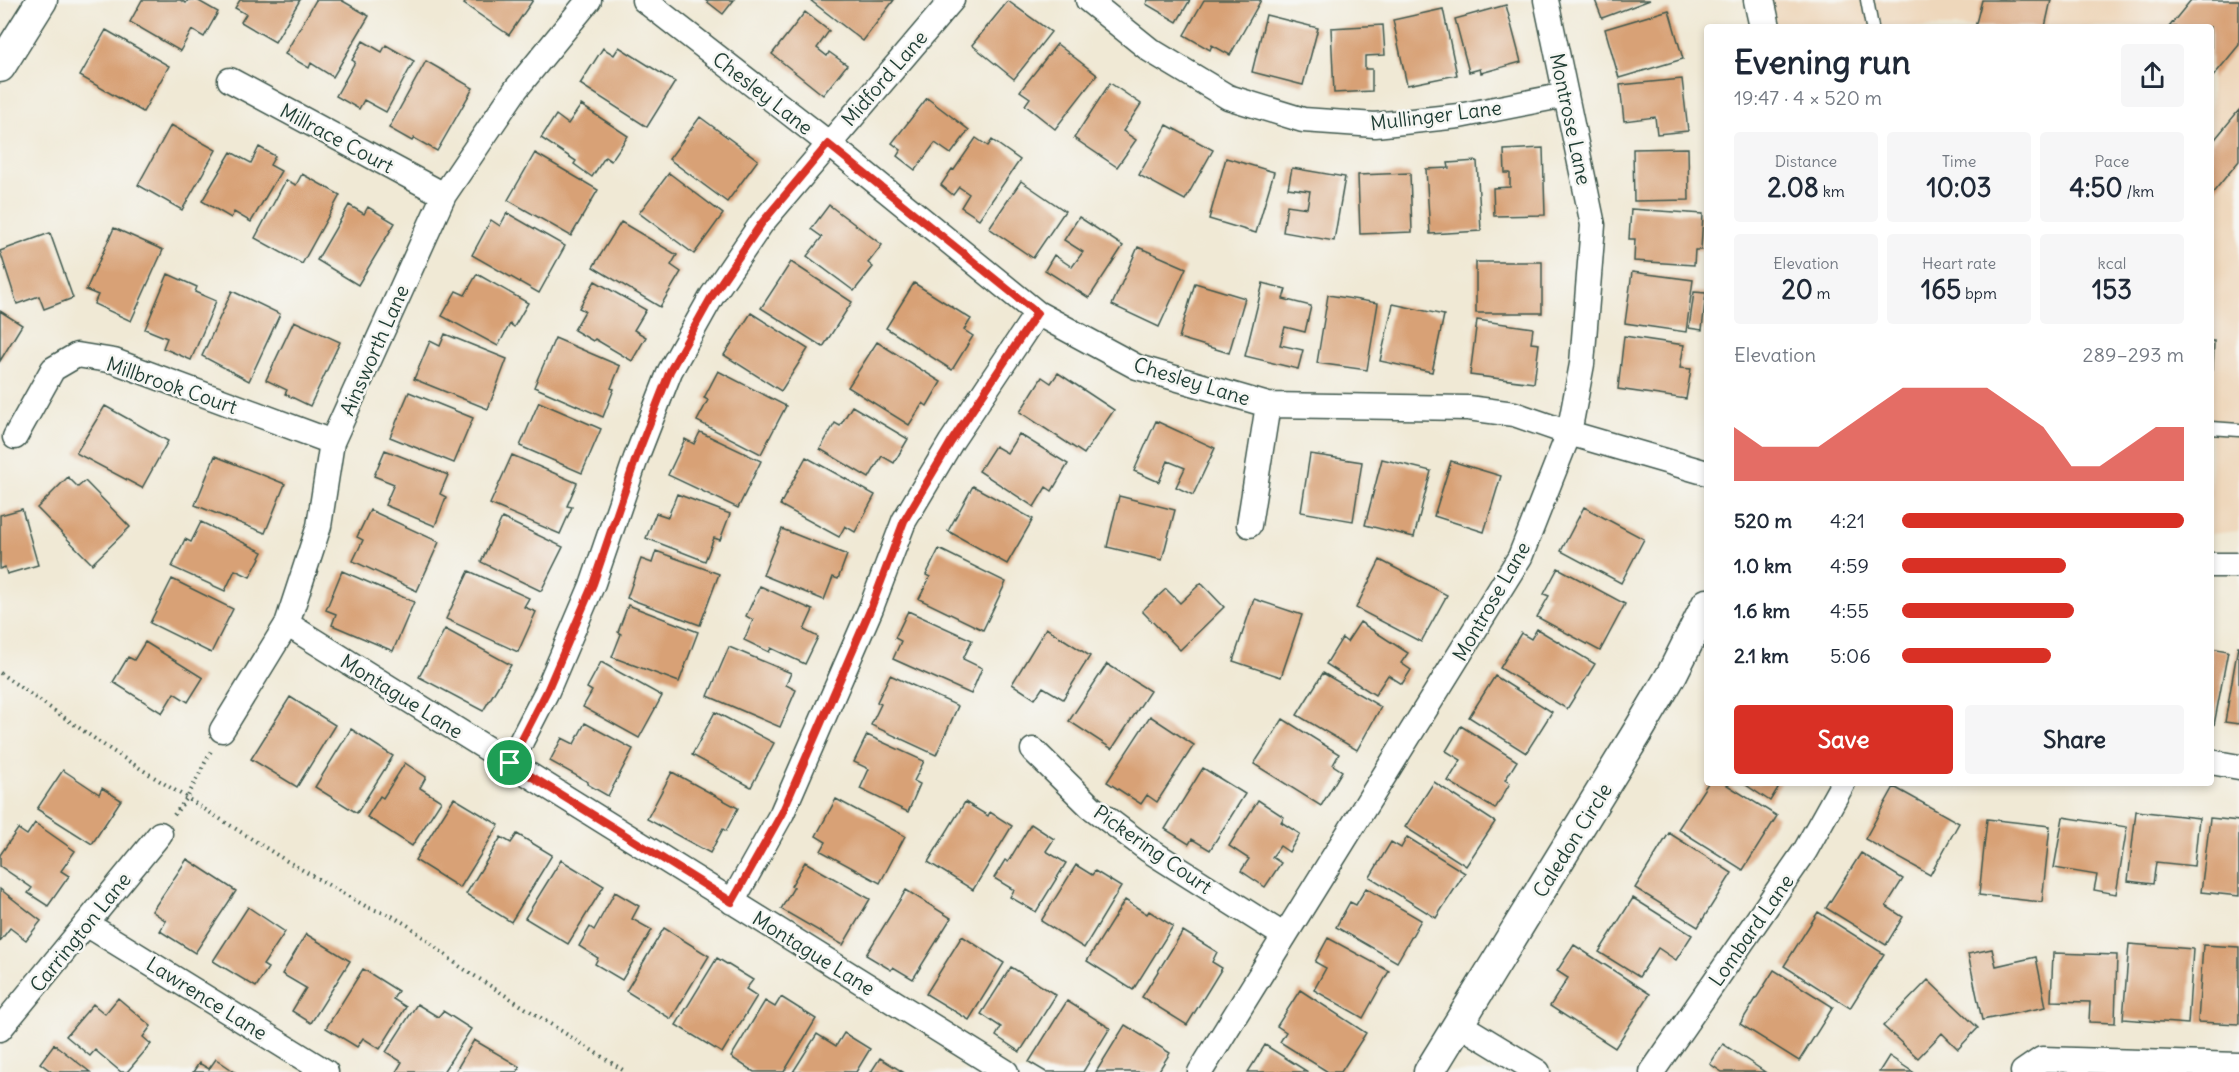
<!DOCTYPE html>
<meta charset="utf-8">
<style>
:root{--surface:#fff;--page:#f6f6f7;--text:#1f2937;--muted:#747a83;--accent:#d93025}
body{margin:0;font-family:Delius,sans-serif;background:var(--page);color:var(--text);height:100vh;display:flex;flex-direction:column;font-size:22px;white-space:nowrap}
*{box-sizing:border-box;margin:0}
p{font-size:20px;color:var(--muted)}
.icon{flex:none;width:33px;height:33px;fill:none;stroke:currentColor;stroke-width:2;stroke-linecap:round;stroke-linejoin:round}
.map{position:relative;flex:1;overflow:hidden}
.side{position:absolute;left:1704px;top:24px;width:510px;height:762px;display:flex;flex-direction:column;background:var(--surface);border-radius:6px;box-shadow:0 3px 9px #0003}
.side>*{flex:none}
.pin{position:absolute;display:grid;place-items:center;width:51px;height:51px;color:#fff;margin:-26px;border:3px solid #fff;border-radius:50%;box-shadow:0 2px 6px #0007}
.round{display:grid;place-items:center;flex:none;width:63px;height:63px;border-radius:6px;background:var(--page)}
.overview{display:flex;align-items:center;justify-content:space-between;height:102px;padding:0 30px}
h1{font-size:33px;font-weight:700;line-height:45px}
.metrics{display:grid;grid-template-columns:repeat(3,1fr);gap:9px;height:102px;padding:6px 30px}
.metrics div{display:grid;align-content:center;border-radius:6px;background:var(--page);text-align:center}
.metrics b{font-size:26px;font-weight:700}
.metrics small{font-size:16px;font-weight:400}
.metrics p{font-size:16px}
.chart{height:168px;padding:12px 30px}
.chart p{display:flex;justify-content:space-between}
.chart svg{width:100%;height:108px;margin-top:6px;fill:var(--accent);opacity:.7}
.cta{display:flex;gap:12px;margin-top:auto;padding:12px 30px}
.cta a{flex:1;height:69px;border-radius:6px;background:var(--accent);color:#fff;font-size:24px;font-weight:700;line-height:69px;text-align:center}
.cta a+a{background:var(--page);color:var(--text)}
ul{padding:0 30px;list-style:none;font-size:20px}
li{display:grid;grid-template-columns:96px 72px 1fr;align-items:center;height:45px}
li i{height:15px;border-radius:8px;background:var(--accent)}
.map>svg:first-child{display:block}
.built{fill:#eed7bb}
.building{fill:#d8a176}
.lines{fill:none;stroke-linecap:round;stroke-linejoin:round}
.service-casing{stroke:#3e574c;stroke-width:15}
.minor-casing{stroke:#3e574c;stroke-width:27}
.tertiary-casing{stroke:#3e574c;stroke-width:33}
.path{stroke:#3e574c;stroke-width:4;stroke-dasharray:1.5 4.5;stroke-linecap:butt}
.service{stroke:#fff;stroke-width:12}
.minor{stroke:#fff;stroke-width:24}
.tertiary{stroke:#fff;stroke-width:30}
.route-casing{stroke:#fff;stroke-width:12}
.route{stroke:#d93025;stroke-width:8}
.labels{text-anchor:middle;dominant-baseline:central;stroke-width:5;stroke-linejoin:round;paint-order:stroke}
.street-label{font-size:20px;fill:#1f3d34;stroke:#f6f6f2}
</style>
<div class="map">
<svg width="2239" height="1072" viewBox="0 0 2239 1072">
<rect width="100%" height="100%" fill="#f6f6f2"/>
<filter id="ink" filterUnits="userSpaceOnUse"><feTurbulence type="fractalNoise" baseFrequency=".0167" numOctaves="2"/><feDisplacementMap in="SourceGraphic" scale="12" xChannelSelector="R" yChannelSelector="G"/><feConvolveMatrix kernelMatrix="1 2 1 2 8 2 1 2 1" color-interpolation-filters="sRGB"/></filter>
<filter id="wash" filterUnits="userSpaceOnUse"><feTurbulence type="fractalNoise" baseFrequency=".008" numOctaves="4" result="noise"/><feDisplacementMap in="SourceGraphic" scale="24" xChannelSelector="R" yChannelSelector="G"/><feGaussianBlur stdDeviation="1.35" result="paint"/><feColorMatrix in="noise" values="0 0 0 0 0 0 0 0 0 0 0 0 0 0 0 0 0 1.4 0 .05"/><feComposite in="paint" operator="in"/></filter>
<g filter="url(#wash)">
<rect width="100%" height="100%" fill="#f0e9d5"/>
<!-- built -->
<path class="built" d="M1770 0H2239V531L2211 534V27H1776Z"/>
<g id="blocks">
<!-- building -->
<path class="building" d="M142 0H180L186 3 188 0H197L218 12 204 37 192 30 180 51 130 22Z
M240 0H300L275 42 241 22 246 14 235 8Z
M316 0H341L369 16 333 77 311 63 309 68 285 54Z
M467 0H533L509 35 464 4Z
M705 0H734L723 14Z
M810 0H894L863 41Z
M1148 0H1190L1177 22 1146 4Z
M1204 0H1261L1230 55 1212 45 1210 50 1184 35Z
M1595 0H1650L1602 18Z
M1982 0H2051L2045 27H1975Z
M2191 0H2239V45L2211 79V27H2169Z
M1008 1 1051 32 1014 79 972 45Z
M1506 5 1521 62 1481 73 1480 69 1469 72 1455 19Z
M1443 9 1457 75 1407 85 1393 20Z
M1669 10 1683 59 1619 78 1605 29Z
M805 12 829 31 817 48 827 56 829 52 847 65 823 95 772 54Z
M1266 15 1318 28 1303 85 1252 72Z
M1383 25 1385 55 1365 56V69H1372V91L1334 93 1331 28Z
M106 30 169 66 143 112 80 76Z
M363 41 382 52 386 45 414 61 386 112 364 100 359 109 336 96 355 62 352 60Z
M1057 44 1097 75 1055 129 1025 105 1030 98 1020 91Z
M619 47 675 82 647 127 580 84 603 48 614 55Z
M426 61 473 88 437 151 414 138 412 141 389 128Z
M1682 79 1688 131 1657 134 1655 117 1624 121 1620 85Z
M1110 83 1141 104 1123 131 1136 140 1117 167 1074 138Z
M927 98 969 130 951 154 935 143 915 170 897 156 901 150 892 143Z
M581 105 628 136 611 161 605 157 592 177 574 164 576 161 541 138 556 115 568 124Z
M2239 110V161L2211 195V144Z
M700 117 758 160 727 202 669 159Z
M171 125 216 150 182 210 138 185Z
M1167 125 1213 150 1185 200 1139 175Z
M976 138 988 146 992 140 1020 160 979 219 961 207 969 194 959 187 953 195 941 185 952 169 954 170Z
M259 147 275 156 270 165 281 171 251 222 234 212 231 218 202 201 231 152 251 163Z
M1543 148 1545 215 1494 216 1493 188 1510 187V173H1505L1504 150Z
M1688 148 1689 200 1634 201 1633 149Z
M535 153 598 190 571 236 508 200Z
M1226 158 1274 172 1256 233 1209 219Z
M1477 161 1481 231 1430 234 1426 169 1449 168 1448 163Z
M1292 168 1345 177 1334 241 1283 232 1287 205 1307 208 1310 191 1288 188Z
M669 173 723 214 694 254 639 213Z
M1410 173 1412 232 1360 234 1358 175Z
M302 174 340 195 302 264 255 238 286 180 296 185Z
M1021 181 1065 211 1033 258 989 228Z
M349 205 364 214 368 207 395 223 358 285 317 260Z
M829 205 882 245 868 263 873 267 854 291 807 256 822 237 811 229Z
M1631 209 1703 214 1701 250H1695L1694 265 1634 261 1635 239H1629Z
M507 213 565 246 539 293 472 255 491 220 500 226Z
M1079 217 1123 246 1089 298 1045 270 1054 255 1072 267 1083 252 1064 240Z
M621 222 677 255 671 265 681 272 660 307 593 267Z
M114 228 163 250 131 321 94 304 98 295 86 290Z
M50 233 73 298 44 309 39 296 17 304 0 251Z
M1138 247 1186 268 1159 327 1112 305Z
M791 262 852 302 823 347 761 308Z
M1476 262H1542V313H1476Z
M1632 272 1693 280 1686 332 1625 323Z
M168 274 197 287 195 292 216 301 191 360 163 348 167 338 145 329Z
M477 274 528 303 514 327 510 324 498 346 442 316 456 291 465 295Z
M595 281 646 310 634 330 646 337 632 361 595 339 593 341 574 330 585 311 579 308Z
M914 283 971 319 964 330 973 336 952 370 886 328Z
M1195 283 1245 298 1229 353 1179 338Z
M1263 283 1286 289 1283 299 1311 306 1305 332 1285 327 1280 345 1303 350 1298 369 1245 356Z
M232 291 280 314 249 381 202 356Z
M1694 292 1706 293 1702 330 1689 328Z
M1328 295 1378 303 1367 370 1317 363Z
M1393 304 1444 315 1432 372 1380 361Z
M0 311 22 325 0 361Z
M751 313 808 349 781 391 724 355Z
M1477 320 1533 328 1531 343 1539 344 1534 383 1470 375Z
M294 321 340 342 310 406 285 394 287 390 266 380Z
M445 334 507 359 488 409 414 379 430 341 440 346Z
M1624 336 1684 345 1680 368 1691 369 1686 399 1618 389Z
M555 338 620 366 611 388 614 389 603 417 534 387Z
M2211 341H2214L2213 370H2211Z
M877 342 941 382 927 406 923 403 909 425 848 387Z
M718 371 786 406 761 454 697 421 708 400 704 398Z
M1058 373 1114 410 1084 454 1020 412 1042 377 1051 383Z
M409 392 473 418 454 463 390 437Z
M539 402 601 429 582 473 520 446Z
M105 406 168 441 142 488 76 453Z
M852 406 908 439 894 463 882 456 869 478 820 449 835 423 840 426Z
M1156 421 1215 448 1193 495 1176 487 1185 468 1168 461 1159 482 1134 471Z
M700 432 761 461 738 508 668 475 685 439 694 444Z
M1019 434 1068 464 1052 491 1046 487 1034 507 979 471 995 446 1007 453Z
M385 450 448 475 440 494 446 497 435 526 385 505 394 484 374 476Z
M1310 454 1362 462 1353 521 1301 512Z
M512 455 577 483 567 506 572 507 560 534 490 504Z
M215 456 285 484 265 533 195 505Z
M806 457 875 495 855 532 845 526 839 537 780 505Z
M1382 459 1431 471 1414 537 1365 525Z
M1451 461 1501 476 1484 532 1434 516Z
M68 477 78 487 85 481 130 527 92 564 37 508Z
M973 486 1033 519 1007 564 948 531Z
M677 494 730 514 720 540 714 538 705 561 646 538 656 513 668 517Z
M1119 496 1175 510 1162 560 1107 547Z
M1584 507 1644 539 1621 583 1561 551Z
M22 509 38 565 7 574 5 567 0 569V515Z
M370 510 439 542 417 591 353 561 363 540 357 537Z
M502 518 563 547 541 591 481 562Z
M201 522 263 552 250 577 235 570 225 591 172 567 185 539 191 542Z
M782 529 847 555 838 579 833 577 824 600 763 575Z
M939 549 1006 582 983 630 919 599 930 577 926 575Z
M656 551 719 574 700 625 627 598 641 559 652 563Z
M1380 560 1447 595 1421 642 1356 608Z
M1558 568 1625 604 1600 651 1537 617 1549 596 1544 594Z
M342 571 414 602 393 651 332 625 336 614 326 610Z
M469 571 529 598 524 607 536 612 518 652 446 619Z
M172 579 233 609 211 653 150 623Z
M1201 583 1224 607 1180 650 1142 611 1166 589 1180 603Z
M760 586 813 610 804 630 818 637 805 664 771 648 769 652 744 640 753 620 746 616Z
M1254 599 1302 615 1281 677 1233 661Z
M628 605 698 632 679 682 612 657 621 634 618 632Z
M908 611 972 640 963 659 982 668 971 694 893 659 901 641 895 638Z
M1360 622 1408 653 1401 663 1411 670 1402 684 1388 675 1375 695 1326 664 1342 638 1347 642Z
M1046 628 1090 656 1063 699 1043 687 1035 699 1012 684Z
M445 629 511 665 483 711 419 677Z
M1537 629 1595 664 1567 709 1500 668 1521 633 1531 639Z
M145 642 203 678 188 702 174 693 162 713 113 682 128 657 134 660Z
M2238 646H2239V724L2225 722Z
M729 647 791 673 786 685 796 690 780 727 708 696Z
M2211 648 2228 651 2214 725 2211 724Z
M601 662 662 696 639 738 583 707 592 691 587 688Z
M1107 664 1150 691 1112 749 1069 721Z
M1323 673 1381 707 1357 750 1297 715Z
M890 675 958 706 936 755 871 725 881 704 877 702Z
M1495 676 1552 712 1526 753 1469 717Z
M290 697 335 725 297 787 251 759Z
M715 712 774 743 751 787 692 755Z
M1150 716 1194 745 1157 802 1147 795 1141 804 1107 782Z
M1283 719 1339 754 1333 765 1342 771 1321 806 1254 764Z
M585 723 633 749 608 796 587 784 588 782 550 761 562 738 574 744Z
M1461 726 1517 761 1505 780 1510 783 1495 809 1448 781 1461 760 1446 751Z
M351 729 393 756 357 813 315 787Z
M867 735 924 761 914 781 920 784 908 812 860 789 869 769 854 762Z
M405 763 426 777 420 788 441 801 412 846 367 817 380 796 383 798Z
M1203 768 1245 794 1210 850 1192 839 1189 844 1165 829Z
M63 770 99 794 102 788 121 800 92 844 37 809Z
M672 772 738 808 726 831 723 829 710 853 647 819Z
M1434 782 1495 822 1466 866 1405 827Z
M1708 783H1724L1777 816 1743 870 1678 829Z
M1743 783H1781L1770 801Z
M1894 787 1959 823 1930 875 1865 839Z
M454 798 499 825 460 888 415 860Z
M836 799 905 836 880 883 821 851 826 842 816 836Z
M1258 800 1284 817 1281 822 1300 834 1289 852 1280 846 1272 857 1281 863 1265 887 1241 871 1249 859 1229 846Z
M965 802 988 816 990 812 1012 826 973 890 928 862Z
M2136 811 2199 818 2194 866 2156 862 2153 884 2128 881Z
M2063 817 2127 827 2116 894 2094 890 2097 875 2054 868Z
M2210 818 2239 821V896L2201 892Z
M1987 819 2050 826 2042 902 1979 895Z
M35 823 75 851 61 871 69 876 48 906 28 893 32 888 0 866V855L18 829 27 835Z
M1031 824 1054 839 1046 851 1066 863 1036 912 1010 897 1014 890 994 878 1005 860 1008 862Z
M1669 833 1732 873 1698 927 1635 888Z
M517 834 552 855 511 922 466 894 501 837 511 843Z
M1407 837 1465 873 1436 918 1370 877 1391 842 1401 848Z
M1861 853 1903 879 1886 906 1903 917 1886 945 1826 908Z
M187 859 236 891 195 953 160 931 166 921 152 911Z
M561 860 604 886 568 944 525 918Z
M805 862 870 899 843 945 781 909 794 887 791 886Z
M1076 865 1092 875 1095 871 1121 887 1084 948 1041 921Z
M1366 888 1421 920 1397 962 1336 927 1350 902 1356 905Z
M0 889 41 921 26 940 10 928 0 941Z
M906 890 951 918 913 979 893 967 891 970 866 955Z
M615 892 639 906 632 919 652 930 622 980 595 964 598 958 579 946 590 927 594 930Z
M1633 898 1692 935 1676 960 1658 948 1639 977 1599 952Z
M1125 900 1147 914 1149 911 1173 926 1133 990 1087 961Z
M248 907 285 932 263 965 268 968 256 987 213 961Z
M1818 912 1884 954 1850 1008 1784 966Z
M664 928 709 956 671 1019 626 991Z
M1183 931 1217 952 1212 962 1222 968 1187 1025 1142 997Z
M306 934 350 961 311 1023 292 1011 306 988 282 974Z
M962 936 1004 963 969 1020 926 994Z
M1328 938 1389 971 1363 1018 1314 990 1326 968 1315 962Z
M2129 944 2193 949 2188 1024 2123 1019Z
M1574 945 1650 994 1615 1048 1550 1006 1568 978 1557 971Z
M2203 945 2239 947V1024L2198 1022Z
M1992 949 1996 966 2036 957 2046 1007 1982 1020 1968 954Z
M2053 953 2117 955 2115 1023 2089 1022 2090 1002 2051 1001Z
M717 958 753 980 746 989 757 996 722 1053 676 1025Z
M1011 967 1056 995 1020 1052 996 1036 1001 1027 981 1014Z
M363 969 398 991 393 999 406 1007 380 1049 363 1038 357 1047 326 1028Z
M1774 970 1833 1007 1799 1061 1740 1024Z
M1928 980 1978 1028 1958 1049 1942 1033 1918 1058 1883 1026Z
M1300 990 1366 1033 1341 1072H1328L1280 1042 1286 1032 1277 1026Z
M781 997 816 1019 784 1072H754L731 1057 765 1001 775 1007Z
M118 998 151 1026 143 1037 151 1044 127 1072H121L95 1050 90 1056 66 1036 93 1004 105 1014Z
M1067 1001 1110 1028 1083 1072H1046L1029 1062Z
M417 1004 438 1017 443 1011 471 1029 443 1072H396L402 1062 386 1052Z
M1125 1025 1170 1053 1158 1072H1096Z
M844 1033 870 1049 856 1072H793L817 1034 836 1046Z
M474 1040 520 1067 517 1072H455Z
M54 1044 90 1072H52L40 1063Z
M1723 1044 1765 1072H1722L1710 1064Z
M1265 1045 1308 1072H1248Z
M1889 1056 1913 1072H1879Z
M880 1058 903 1072H871Z
M216 1059 235 1072H193L199 1063 209 1069Z"/>
</g>
</g>
<g filter="url(#ink)">
<use href="#blocks" fill-opacity="0" stroke="#3e574c" stroke-width="1.5"/>
<g class="lines">
<!-- service casing -->
<g class="service-casing">
<path id="service" d="M1867 0 1872 27
M2211 428 2239 430"/>
</g>
<!-- minor casing -->
<g class="minor-casing">
<path id="minor" d="M644 0 828 143 1037 313 1137 367 1268 405 1468 408 1514 414 1569 433 1707 473
M1088 0 1150 50 1228 97 1303 120 1375 125 1459 116 1566 95
M230 80 444 195
M15 437 53 369 77 355 114 361 332 442
M1249 525 1268 405
M2211 565H2239
M287 624 1006 1072
M222 730 287 624 319 526 332 442 444 195 516 89 589 0
M1033 750 1091 807 1147 849 1283 935
M2211 762 2239 767
M510 763 547 691 593 583 636 458 670 371 712 296 761 224 952 0
M732 902 782 813 871 608 904 521 951 442 1037 313
M88 925 326 1072
M1459 1024 1538 1072
M0 1029 160 834
M1200 1072 1520 557 1569 433 1582 364 1593 225 1546 0
M1652 1072 1805 851 1843 783
M2023 1072 2042 1059 2239 1065"/>
</g>
<!-- tertiary casing -->
<g class="tertiary-casing">
<path id="tertiary" d="M1759 0 1765 27
M0 67 42 0
M1429 1072 1637 733 1672 674 1707 604"/>
</g>
<!-- path -->
<path class="path" d="M0 673 111 750 285 860 367 907 392 916 409 926 459 966 626 1072
M174 815 187 798 212 749"/>
<!-- service -->
<use href="#service" class="service"/>
<!-- minor -->
<use href="#minor" class="minor"/>
<!-- tertiary -->
<use href="#tertiary" class="tertiary"/>
</g>
</g>
<g class="lines" filter="url(#ink)">
<!-- route casing -->
<g class="route-casing">
<path id="route" d="M828 144 1037 313 951 442 904 521 871 608 782 813 732 902 510 763 547 691 593 584 636 458 670 371 712 296 761 224Z"/>
</g>
<!-- route -->
<use href="#route" class="route"/>
</g>
<g class="labels">
<!-- street labels -->
<g class="street-label">
<text transform="translate(884 78) rotate(-49)">Midford Lane</text>
<text transform="translate(763 93) rotate(38)">Chesley Lane</text>
<text transform="translate(1436 115) rotate(-7)">Mullinger Lane</text>
<text transform="translate(1571 119) rotate(78)">Montrose Lane</text>
<text transform="translate(337 138) rotate(28)">Millrace Court</text>
<text transform="translate(374 350) rotate(-66)">Ainsworth Lane</text>
<text transform="translate(1192 381) rotate(17)">Chesley Lane</text>
<text transform="translate(172 385) rotate(19)">Millbrook Court</text>
<text transform="translate(1491 601) rotate(-60)">Montrose Lane</text>
<text transform="translate(402 696) rotate(32)">Montague Lane</text>
<text transform="translate(1572 840) rotate(-58)">Caledon Circle</text>
<text transform="translate(1153 849) rotate(35)">Pickering Court</text>
<text transform="translate(1751 930) rotate(-55)">Lombard Lane</text>
<text transform="translate(80 932) rotate(-51)">Carrington Lane</text>
<text transform="translate(814 953) rotate(32)">Montague Lane</text>
<text transform="translate(207 998) rotate(32)">Lawrence Lane</text>
</g>
</g>
</svg>
<div class="pin" style="left:510px;top:763px;background:#1e9e55"><svg class="icon" aria-label="arrive" viewBox="0 0 24 24"><path d="M6 21V4h12l-3 4 3 4H6"/></svg></div>
<section class="side">
<div class="overview"><div><h1>Evening run</h1><p>19:47 · 4 × 520 m</p></div><a class="round"><svg class="icon" aria-label="share" viewBox="0 0 24 24"><path d="M12 15V3M7 8l5-5 5 5M5 13v7h14v-7"/></svg></a></div>
<div class="metrics">
<div><p>Distance</p><b>2.08<small> km</small></b></div>
<div><p>Time</p><b>10:03</b></div>
<div><p>Pace</p><b>4:50<small> /km</small></b></div>
</div>
<div class="metrics">
<div><p>Elevation</p><b>20<small> m</small></b></div>
<div><p>Heart rate</p><b>165<small> bpm</small></b></div>
<div><p>kcal</p><b>153</b></div>
</div>
<div class="chart"><p><span>Elevation</span>289–293 m</p>
<svg viewBox="0 0 160 44" preserveAspectRatio="none"><path d="M0 44V22L10 30L20 30L30 30L40 22L50 14L60 6L70 6L80 6L90 6L100 14L110 22L120 38L130 38L140 30L150 22L160 22V44z"/></svg>
</div>
<ul>
<li><b>520 m</b>4:21<i style="width:100%"></i></li>
<li><b>1.0 km</b>4:59<i style="width:58%"></i></li>
<li><b>1.6 km</b>4:55<i style="width:61%"></i></li>
<li><b>2.1 km</b>5:06<i style="width:53%"></i></li>
</ul>
<div class="cta"><a>Save</a><a>Share</a></div>
</section>
</div>
